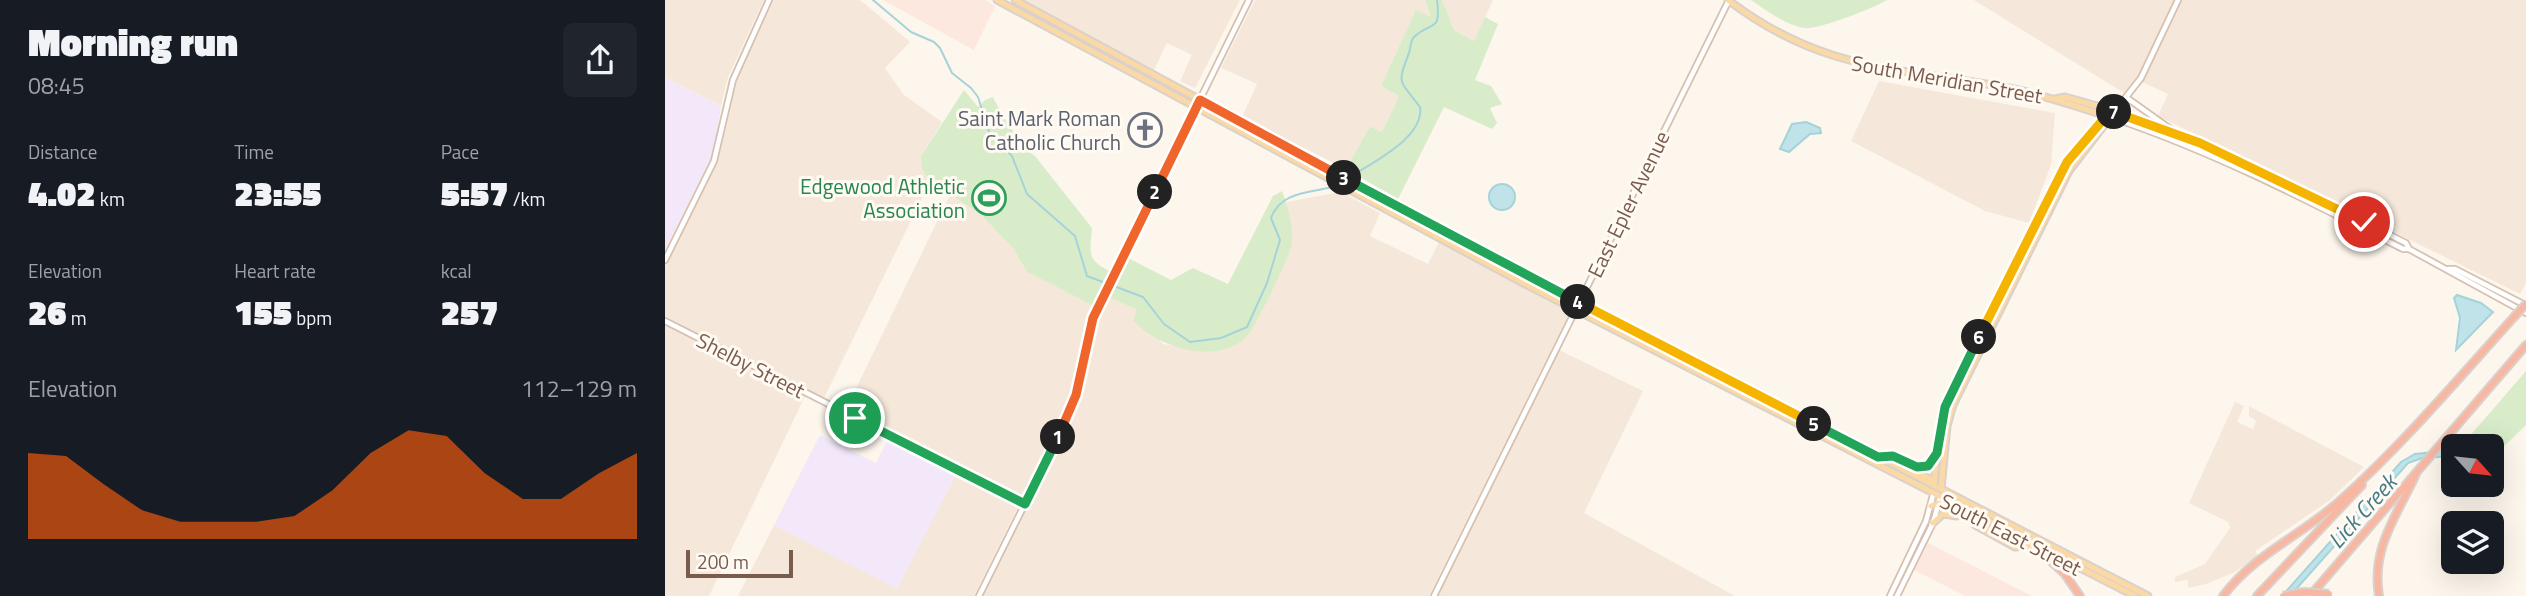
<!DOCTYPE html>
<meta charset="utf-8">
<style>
:root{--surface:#171b24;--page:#20242c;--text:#f1f3f6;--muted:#9ea1a6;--accent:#ea580c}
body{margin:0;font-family:"Titillium Web",sans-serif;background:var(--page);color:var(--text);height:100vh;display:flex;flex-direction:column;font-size:26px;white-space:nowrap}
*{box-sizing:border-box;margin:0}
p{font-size:23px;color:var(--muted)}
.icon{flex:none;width:38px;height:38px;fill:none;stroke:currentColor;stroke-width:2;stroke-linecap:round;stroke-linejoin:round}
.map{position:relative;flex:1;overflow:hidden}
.side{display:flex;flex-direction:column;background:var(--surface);width:665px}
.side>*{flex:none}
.needle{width:46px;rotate:117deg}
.tools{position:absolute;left:1776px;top:434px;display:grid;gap:14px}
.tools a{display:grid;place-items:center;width:63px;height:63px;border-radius:10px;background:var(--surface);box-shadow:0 7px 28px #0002;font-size:35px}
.scale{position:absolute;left:21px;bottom:18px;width:107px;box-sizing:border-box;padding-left:7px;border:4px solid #7a5c4d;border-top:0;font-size:19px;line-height:24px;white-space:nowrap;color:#7a5c4d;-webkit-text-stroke:5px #fffaf3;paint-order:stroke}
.pin{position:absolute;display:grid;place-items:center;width:60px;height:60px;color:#fff;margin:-30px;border:4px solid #fff;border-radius:50%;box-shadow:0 2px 7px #0007}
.km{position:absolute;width:35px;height:35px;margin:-18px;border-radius:50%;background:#222;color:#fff;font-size:19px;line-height:35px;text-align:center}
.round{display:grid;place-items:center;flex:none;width:74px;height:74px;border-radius:10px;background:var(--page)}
.headline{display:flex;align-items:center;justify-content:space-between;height:119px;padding:0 28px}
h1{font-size:38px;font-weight:800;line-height:52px}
.stats{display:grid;grid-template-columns:repeat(3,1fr);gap:10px;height:119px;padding:7px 28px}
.stats div{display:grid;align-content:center}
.stats b{font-size:35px;font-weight:800}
.stats small{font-size:19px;font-weight:400}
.stats p{font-size:19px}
.chart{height:196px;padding:14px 28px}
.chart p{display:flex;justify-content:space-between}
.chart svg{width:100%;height:126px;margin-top:7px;fill:var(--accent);opacity:.7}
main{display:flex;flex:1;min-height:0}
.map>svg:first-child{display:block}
.residential{fill:#f5e8da}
.commercial{fill:#fde8e0}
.education{fill:#f3e8fa}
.green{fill:#d8ecc9}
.water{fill:#bfe3e8;stroke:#a5d3da;stroke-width:2}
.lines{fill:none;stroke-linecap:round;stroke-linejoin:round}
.stream{stroke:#a5d3da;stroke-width:2}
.secondary-casing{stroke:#d6c0b0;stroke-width:8}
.primary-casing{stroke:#dad1cd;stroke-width:9}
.highway-casing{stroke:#dad1cd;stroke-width:10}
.secondary{stroke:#fff;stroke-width:4.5}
.primary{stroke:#fbd9a5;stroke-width:5}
.highway{stroke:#f7b7a3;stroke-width:6}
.highway-bridge-casing{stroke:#dad1cd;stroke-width:10;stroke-linecap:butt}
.highway-bridge{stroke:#f7b7a3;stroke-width:6}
.split-1-casing{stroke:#fff;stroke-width:14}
.split-2-casing{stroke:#fff;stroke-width:14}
.split-3-casing{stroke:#fff;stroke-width:14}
.split-4-casing{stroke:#fff;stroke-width:14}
.split-5-casing{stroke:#fff;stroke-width:14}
.split-6-casing{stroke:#fff;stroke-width:14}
.split-7-casing{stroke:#fff;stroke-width:14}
.split-8-casing{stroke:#fff;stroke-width:14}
.split-1{stroke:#22a559;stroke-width:9}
.split-2{stroke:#f0652b;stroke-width:9}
.split-3{stroke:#f0652b;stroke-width:9}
.split-4{stroke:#22a559;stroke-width:9}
.split-5{stroke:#f5b400;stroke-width:9}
.split-6{stroke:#22a559;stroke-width:9}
.split-7{stroke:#f5b400;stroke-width:9}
.split-8{stroke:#f5b400;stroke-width:9}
.labels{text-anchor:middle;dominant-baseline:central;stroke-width:6;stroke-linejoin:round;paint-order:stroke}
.street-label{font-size:21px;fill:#7a5c4d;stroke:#fffaf3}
.worship-label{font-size:21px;fill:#5b616d;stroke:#fffaf3;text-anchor:end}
.leisure-label{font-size:21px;fill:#27864d;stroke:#fffaf3;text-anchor:end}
.water-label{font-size:23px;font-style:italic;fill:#437c86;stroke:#fffaf3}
</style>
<main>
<section class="side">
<div class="headline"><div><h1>Morning run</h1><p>08:45</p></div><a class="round"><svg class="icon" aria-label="share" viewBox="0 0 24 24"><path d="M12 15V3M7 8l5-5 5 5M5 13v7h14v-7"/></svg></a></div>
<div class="stats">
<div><p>Distance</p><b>4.02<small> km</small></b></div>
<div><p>Time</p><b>23:55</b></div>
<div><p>Pace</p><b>5:57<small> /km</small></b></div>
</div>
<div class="stats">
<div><p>Elevation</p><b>26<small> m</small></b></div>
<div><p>Heart rate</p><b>155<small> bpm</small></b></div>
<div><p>kcal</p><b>257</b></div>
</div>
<div class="chart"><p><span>Elevation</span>112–129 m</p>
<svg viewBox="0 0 160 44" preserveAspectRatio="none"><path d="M0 44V14L10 15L20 25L30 34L40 38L50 38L60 38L70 36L80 27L90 14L100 6L110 8L120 21L130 30L140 30L150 21L160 14V44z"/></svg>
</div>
</section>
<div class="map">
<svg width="1861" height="596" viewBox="0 0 1861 596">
<rect width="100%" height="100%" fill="#fdf6ec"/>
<!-- residential -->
<path class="residential" d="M0 0H99L63 77 56 106 0 78Z
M109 0H194L199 3 245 42 220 68 239 95 277 122 256 156 257 169 265 182 159 398 143 390 44 596H0V267L55 154 75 68Z
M360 0H575L530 88 515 81 527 55 502 43 489 70 358 4Z
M590 0H760L766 18 716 86 734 96 717 132 705 126 681 169 577 117 592 84 556 68Z
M777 0H828L809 41 789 30Z
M1309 0H1510L1473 76 1459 93Z
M1517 0H1861V283L1855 294 1493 116 1503 94 1477 82Z
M1214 81 1390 113 1386 165 1364 223 1320 211 1186 141Z
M676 192 715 213 705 236 763 264 774 242 901 310 903 316 764 596H318L408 412 427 333 443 297 472 310 498 344 532 350 626 248 621 202Z
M285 195 314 213 348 248 362 272 427 305 407 400 358 500 181 409Z
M894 350 978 391 919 513 1070 596H771Z
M1570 402 1579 406 1572 422 1588 429 1591 421 1584 416V406L1699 467 1665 500 1590 551 1593 556 1568 573 1541 584 1523 588V580L1510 582V577L1540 564 1565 528 1563 522 1524 503Z
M291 474 354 505 309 596H73L109 525 232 588Z"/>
<!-- commercial -->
<path class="commercial" d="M218 0H320L330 6 309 50Z
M1263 543 1367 596H1300L1249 570Z"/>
<!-- education -->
<path class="education" d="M0 78 56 106 49 152 0 250Z
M155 435 211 463 223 439 291 474 232 589 109 525Z"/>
<!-- green -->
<path class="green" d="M760 0H777L789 30 809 41 820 17 833 24 810 80 826 86 837 104 825 108 832 123 827 129 779 107 733 199 681 169 705 126 717 132 734 96 716 86 751 10 766 17Z
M1086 0H1222C1209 8 1153 30 1139 28 1120 25 1101 10 1086 0Z
M299 90 313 107 320 100 328 97C335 112 356 147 370 156L427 228C425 252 421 260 445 271L427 305 362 272 348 248 314 213 265 182 257 169 256 156Z
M617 191C623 207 630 231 626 248 622 261 591 326 583 335 555 367 492 348 468 320L472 310 443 297 463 258 506 280 528 268 563 284 608 196Z
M1861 371V425L1827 458V446H1796Z"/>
<!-- water -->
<path class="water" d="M1141 122 1155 128 1156 133 1145 134 1124 152 1115 149 1127 124Z
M824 197a13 13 0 1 1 26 0a13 13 0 1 1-26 0Z
M1792 295 1816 303 1828 312 1791 350 1795 318 1789 298Z
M1788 450V456L1757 458 1743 463 1625 596H1617L1736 462 1750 454Z"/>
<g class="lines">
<!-- stream -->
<path class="stream" d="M208 0 246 32 269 42 275 48 287 73 306 88 313 97 324 132 347 156 362 194 410 236 422 276 478 297 499 324 525 342 556 338 582 327 602 283 615 240 606 218C616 190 647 193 672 186
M676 183C699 166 760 140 755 107 735 80 731 85 744 53 746 48 745 41 749 37 767 20 776 34 772 0"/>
<!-- secondary casing -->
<g class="secondary-casing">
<path id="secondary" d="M1513 0 1476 78 1450 111 1568 157 1741 243 1744 249
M1462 98 1507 130
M1445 117C1547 151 1642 200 1738 249H1744L1861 313
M0 260 49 161 68 80 104 0
M1783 269H1790L1860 305
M0 321 360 504
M314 596 405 413 424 330 436 300 584 0
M769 596 1064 0
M1225 596 1261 521 1268 495
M1232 596 1268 523 1275 498"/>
</g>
<!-- primary casing -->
<g class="primary-casing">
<path id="primary" d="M332 0 860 284 1470 596
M350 0 797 241 1483 596
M1063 0C1160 74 1237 67 1349 89 1382 96 1413 107 1445 117
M1214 457C1233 454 1245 470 1263 466L1270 456
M1236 466 1270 481
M1269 486 1274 434 1283 400 1394 175 1412 148 1443 118
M1276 489 1282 426 1288 405 1404 171 1450 111 1400 97 1390 99
M1266 506 1274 503 1337 536 1352 538
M1268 523 1278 514 1292 516
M1310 525 1350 547 1366 545"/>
</g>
<!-- highway casing -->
<g class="highway-casing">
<path id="highway" d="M1370 547 1399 573 1415 596
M1558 596C1589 554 1639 534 1677 499 1739 443 1793 379 1849 317
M1592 596 1697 485
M1645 596 1861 345
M1714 596C1706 547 1732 516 1751 474"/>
</g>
<!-- secondary -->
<use href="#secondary" class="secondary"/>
<!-- primary -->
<use href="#primary" class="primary"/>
<!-- highway -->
<use href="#highway" class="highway"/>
<!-- highway-bridge casing -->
<g class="highway-bridge-casing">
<path id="highway-bridge" d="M1849 317 1861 304
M1618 596 1639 592 1664 594"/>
</g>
<!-- highway-bridge -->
<use href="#highway-bridge" class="highway-bridge"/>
</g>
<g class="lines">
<!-- split-1 casing -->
<g class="split-1-casing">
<path id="split-1" d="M190 418 360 504 393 437"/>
</g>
<!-- split-2 casing -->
<g class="split-2-casing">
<path id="split-2" d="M393 437 411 395 428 318 490 192"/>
</g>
<!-- split-3 casing -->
<g class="split-3-casing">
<path id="split-3" d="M490 192 535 100 679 178"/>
</g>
<!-- split-4 casing -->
<g class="split-4-casing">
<path id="split-4" d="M679 178 913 302"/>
</g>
<!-- split-5 casing -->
<g class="split-5-casing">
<path id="split-5" d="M913 302 1149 424"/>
</g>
<!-- split-6 casing -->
<g class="split-6-casing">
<path id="split-6" d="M1149 424 1213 457 1228 456 1252 467 1263 466 1272 453 1280 407 1314 337"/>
</g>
<!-- split-7 casing -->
<g class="split-7-casing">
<path id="split-7" d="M1314 337 1402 162 1437 121 1449 112"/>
</g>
<!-- split-8 casing -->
<g class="split-8-casing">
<path id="split-8" d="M1449 112 1535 143 1699 222"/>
</g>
<!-- split-1 -->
<use href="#split-1" class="split-1"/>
<!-- split-2 -->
<use href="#split-2" class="split-2"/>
<!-- split-3 -->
<use href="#split-3" class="split-3"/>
<!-- split-4 -->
<use href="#split-4" class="split-4"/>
<!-- split-5 -->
<use href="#split-5" class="split-5"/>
<!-- split-6 -->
<use href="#split-6" class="split-6"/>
<!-- split-7 -->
<use href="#split-7" class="split-7"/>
<!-- split-8 -->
<use href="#split-8" class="split-8"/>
</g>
<!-- icons -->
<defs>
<g id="church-ring" transform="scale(1.75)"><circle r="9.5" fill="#fffaf3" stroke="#6b7280" stroke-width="1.5"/><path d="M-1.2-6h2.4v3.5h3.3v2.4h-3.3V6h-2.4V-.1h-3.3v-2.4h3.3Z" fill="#6b7280"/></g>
<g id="stadium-ring" transform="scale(1.75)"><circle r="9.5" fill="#fffaf3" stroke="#2e9e5b" stroke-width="1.5"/><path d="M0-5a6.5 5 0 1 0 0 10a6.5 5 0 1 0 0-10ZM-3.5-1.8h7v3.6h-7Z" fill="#2e9e5b"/></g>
</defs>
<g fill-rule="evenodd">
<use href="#church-ring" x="480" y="130"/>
<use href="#stadium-ring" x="324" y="198"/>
</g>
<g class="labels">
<!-- street labels -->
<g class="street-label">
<text transform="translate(1282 79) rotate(10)">South Meridian Street</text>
<text transform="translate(963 204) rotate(-64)">East Epler Avenue</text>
<text transform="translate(86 365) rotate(27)">Shelby Street</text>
<text transform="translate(1346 534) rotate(27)">South East Street</text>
</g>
<!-- worship labels -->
<g class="worship-label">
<text x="456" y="118">Saint Mark Roman<tspan x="456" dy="24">Catholic Church</tspan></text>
</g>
<!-- leisure labels -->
<g class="leisure-label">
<text x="300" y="186">Edgewood Athletic<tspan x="300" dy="24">Association</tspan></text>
</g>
<!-- water labels -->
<g class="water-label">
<text transform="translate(1697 511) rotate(-48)">Lick Creek</text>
</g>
</g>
</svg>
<div class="tools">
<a><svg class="needle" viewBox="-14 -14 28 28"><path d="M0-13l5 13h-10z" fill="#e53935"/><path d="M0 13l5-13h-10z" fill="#9ea1a6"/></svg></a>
<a><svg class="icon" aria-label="layers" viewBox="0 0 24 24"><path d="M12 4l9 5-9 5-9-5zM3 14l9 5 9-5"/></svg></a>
</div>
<div class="scale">200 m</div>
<div class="pin" style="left:190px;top:418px;background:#1e9e55"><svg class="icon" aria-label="arrive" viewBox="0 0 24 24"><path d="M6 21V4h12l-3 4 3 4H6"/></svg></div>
<div class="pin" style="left:1699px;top:222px;background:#d93025"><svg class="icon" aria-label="check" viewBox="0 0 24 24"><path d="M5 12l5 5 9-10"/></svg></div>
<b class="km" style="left:393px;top:437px">1</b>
<b class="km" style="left:490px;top:192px">2</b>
<b class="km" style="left:679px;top:178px">3</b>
<b class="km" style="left:913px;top:302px">4</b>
<b class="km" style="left:1149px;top:424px">5</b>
<b class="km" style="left:1314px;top:337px">6</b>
<b class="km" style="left:1449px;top:112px">7</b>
</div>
</main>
